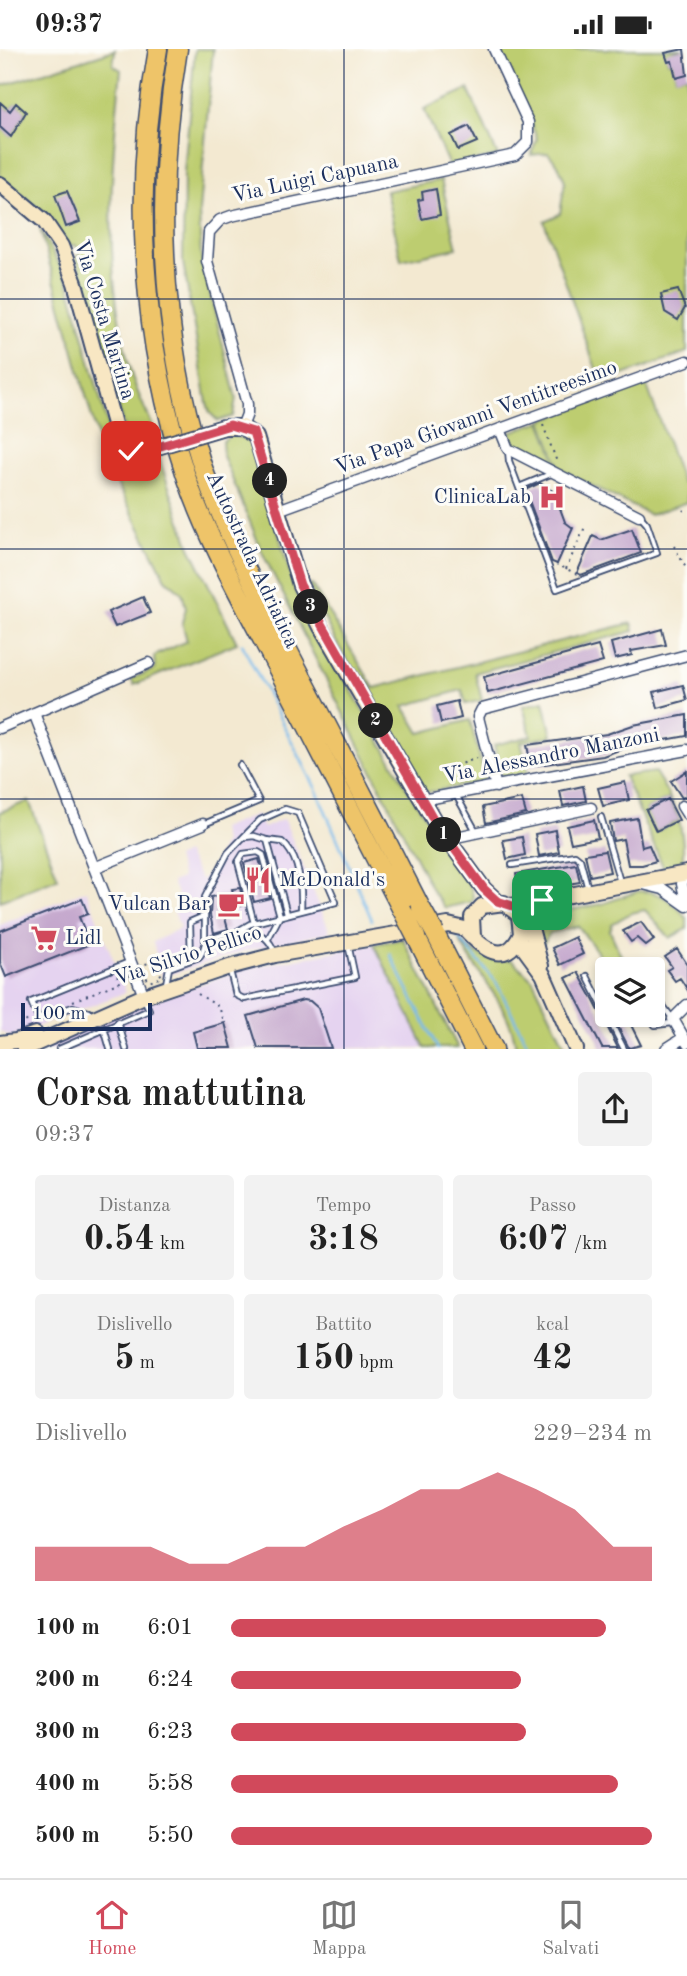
<!DOCTYPE html>
<html lang="it">
<meta charset="utf-8">
<style>
:root{--surface:#fff;--page:#f2f2f2;--text:#222;--muted:#767676;--line:#e0e0e0;--accent:#d1495b}
body{margin:0;font-family:"Old Standard TT",serif;background:var(--page);color:var(--text);height:100vh;display:flex;flex-direction:column;font-size:26px;white-space:nowrap}
*{box-sizing:border-box;margin:0}
p{font-size:23px;color:var(--muted)}
.icon{flex:none;width:38px;height:38px;fill:none;stroke:currentColor;stroke-width:2;stroke-linecap:round;stroke-linejoin:round}
.map{position:relative;height:1000px;overflow:hidden}
.details{display:flex;flex-direction:column;background:var(--surface);flex:1}
.details>*{flex:none}
.buttons{position:absolute;left:595px;top:908px;display:grid;gap:14px}
.buttons a{display:grid;place-items:center;width:70px;height:70px;border-radius:7px;background:var(--surface);box-shadow:0 4px 10px #0003;font-size:35px}
.scale{position:absolute;left:21px;bottom:18px;width:131px;box-sizing:border-box;padding-left:7px;border:4px solid #1b2f5e;border-top:0;font-size:19px;line-height:24px;white-space:nowrap;color:#1b2f5e;-webkit-text-stroke:5px #fdfcf7;paint-order:stroke}
.pin{position:absolute;display:grid;place-items:center;width:60px;height:60px;color:#fff;margin:-30px;border-radius:14px;box-shadow:0 4px 10px #0006}
.km{position:absolute;width:35px;height:35px;margin:-18px;border-radius:50%;background:#222;color:#fff;font-size:19px;line-height:35px;text-align:center}
.round{display:grid;place-items:center;flex:none;width:74px;height:74px;border-radius:7px;background:var(--page)}
.summary{display:flex;align-items:center;justify-content:space-between;height:119px;padding:0 35px}
h1{font-size:38px;font-weight:700;line-height:52px}
.stats{display:grid;grid-template-columns:repeat(3,1fr);gap:10px;height:119px;padding:7px 35px}
.stats div{display:grid;align-content:center;border-radius:7px;background:var(--page);text-align:center}
.stats b{font-size:35px;font-weight:700}
.stats small{font-size:19px;font-weight:400}
.stats p{font-size:19px}
.chart{height:196px;padding:14px 35px}
.chart p{display:flex;justify-content:space-between}
.chart svg{width:100%;height:126px;margin-top:7px;fill:var(--accent);opacity:.7}
ul{padding:0 35px;list-style:none;font-size:23px}
li{display:grid;grid-template-columns:112px 84px 1fr;align-items:center;height:52px}
li i{height:18px;border-radius:9px;background:var(--accent)}
.status{display:flex;justify-content:space-between;align-items:center;height:49px;padding:0 35px;background:var(--surface);direction:ltr}
.status svg{height:19px;fill:currentColor}
.dock{display:flex;justify-content:space-around;align-items:center;height:98px;border-top:2px solid var(--line);background:var(--surface);font-size:19px;color:var(--muted)}
.dock a{display:grid;justify-items:center;gap:4px}
.dock .selected{color:var(--accent)}
.map>svg:first-child{display:block}
.built{fill:#e5d3f0}
.green{fill:#bdcd6f;stroke:#6c7e66;stroke-width:2;fill-rule:evenodd}
.lines{fill:none;stroke-linecap:round;stroke-linejoin:round}
.stream{stroke:#76baec;stroke-width:2.5}
.building{fill:#c5a8cd}
.lane-casing{stroke:#3b4b6f;stroke-width:8}
.street-casing{stroke:#3b4b6f;stroke-width:13}
.secondary-casing{stroke:#3b4b6f;stroke-width:18}
.highway-casing{stroke:#3b4b6f;stroke-width:21}
.path{stroke:#3b4b6f;stroke-width:2;stroke-dasharray:2 5;stroke-linecap:butt}
.lane{stroke:#fff;stroke-width:4.5}
.street{stroke:#fff;stroke-width:10}
.secondary{stroke:#f8e7c3;stroke-width:14}
.highway{stroke:#eec469;stroke-width:18}
.secondary-bridge-casing{stroke:#3b4b6f;stroke-width:18;stroke-linecap:butt}
.highway-bridge-casing{stroke:#3b4b6f;stroke-width:21;stroke-linecap:butt}
.secondary-bridge{stroke:#f8e7c3;stroke-width:14}
.highway-bridge{stroke:#eec469;stroke-width:18}
.route-casing{stroke:#fff;stroke-width:14}
.route{stroke:#d1495b;stroke-width:9}
.grid{fill:none;stroke:#1b2f5e;stroke-width:2;stroke-opacity:0.55}
.labels{text-anchor:middle;dominant-baseline:central;stroke-width:6;stroke-linejoin:round;paint-order:stroke}
.street-label{font-size:21px;fill:#1b2f5e;stroke:#fdfcf7}
.poi-label{font-size:21px;fill:#1b2f5e;stroke:#fdfcf7;text-anchor:end}
</style>
<div class="status"><b>09:37</b><svg viewBox="0 0 49 12"><path d="M0 12V9h3v3zM5 12V6h3v6zM10 12V3h3v9zM15 12V0h3v12zM26 1h20v11H26zM47 4h2v5h-2z"/></svg></div>
<div class="map">
<svg width="687" height="1000" viewBox="0 0 687 1000">
<rect width="100%" height="100%" fill="#fdfcf7"/>
<filter id="ink" filterUnits="userSpaceOnUse"><feTurbulence type="fractalNoise" baseFrequency=".0143" numOctaves="2"/><feDisplacementMap in="SourceGraphic" scale="14" xChannelSelector="R" yChannelSelector="G"/><feConvolveMatrix kernelMatrix="1 2 1 2 8 2 1 2 1" color-interpolation-filters="sRGB"/></filter>
<filter id="wash" filterUnits="userSpaceOnUse"><feTurbulence type="fractalNoise" baseFrequency=".00686" numOctaves="4" result="noise"/><feDisplacementMap in="SourceGraphic" scale="28" xChannelSelector="R" yChannelSelector="G"/><feGaussianBlur stdDeviation="1.57" result="paint"/><feColorMatrix in="noise" values="0 0 0 0 0 0 0 0 0 0 0 0 0 0 0 0 0 1.4 0 .05"/><feComposite in="paint" operator="in"/></filter>
<g filter="url(#wash)">
<rect width="100%" height="100%" fill="#f3e9d1"/>
<!-- built -->
<path class="built" d="M257 765 263 779 284 770 330 883 244 902 162 928 153 893 180 879 174 862 178 847 172 833 182 829 176 809 186 804 201 831 211 821 219 805 224 793 221 780Z
M86 841 126 943 11 988 0 982V876Z
M374 895 425 999 43 1000 122 963 244 920Z"/>
<!-- green -->
<path class="green" d="M195 0H213L199 162 201 208 236 349 233 367 218 372 210 364 207 354 183 213 184 123Z
M499 0H683L666 5 668 13 672 12 676 28 687 26V303L601 334 544 172 560 165 565 132 558 116 548 104 531 106 537 89Z
M115 1 113 16 121 21C110 122 103 221 130 320 136 345 149 366 158 390 144 394 134 399 125 385L110 322 76 208 80 206 76 196 68 197 49 168 0 128V78L11 87 26 63 16 55 10 62 0 54V37Z
M468 40 498 107 449 117 424 60Z
M441 131 457 199 401 211 386 142Z
M40 180 68 231 114 400C126 417 141 413 158 407L190 498 237 594 134 636 131 630 155 620 154 607 187 592 182 573 186 559 182 544 166 530 102 405Z
M646 334 682 434 687 433V453L650 466 513 397 510 383 541 372 559 418 542 371Z
M230 386 245 389 253 397 295 541 405 736 470 836 473 847 471 853 445 859 433 843 263 505 223 407 222 393Z
M308 536H312L374 639 632 574 634 582 475 624 482 651 466 655 462 641 404 657 420 684 470 671 485 729 483 733 423 744 334 589Z
M544 652 552 687 521 693 528 724 502 729 494 696 531 687 523 657Z
M655 723C675 754 687 782 682 818L664 820 624 727ZM668 750 679 771 657 782 646 761Z
M29 752 58 829 0 852V763Z
M639 842C661 842 673 853 687 869V880L670 889 645 861 631 864 612 875 610 882 627 920H610L578 877 550 884 541 898 535 883 545 866 602 855Z
M458 888 472 902 487 909 512 911 533 931 566 999H516C511 957 476 925 458 888Z
M403 890 458 999H425L374 895Z"/>
<g class="lines">
<!-- stream -->
<path class="stream" d="M242 595 316 740 372 871
M458 888 496 933 530 1000
M390 905 438 1000"/>
</g>
<g id="blocks">
<!-- building -->
<path class="building" d="M684 0 687 26 676 29 672 12 668 13 665 4Z
M0 53 10 62 16 54 26 63 11 88 0 78Z
M469 77 477 93 458 101 451 86Z
M436 140 440 166 422 170 418 151 423 150 422 143Z
M67 142 80 173 66 178 55 146Z
M678 241 685 259 678 271 665 263 661 245Z
M540 434 554 443 565 473 573 479 557 515 552 513 525 441Z
M632 480 641 504 581 526 577 524 593 487 601 491Z
M143 548 150 564 115 578 108 563Z
M662 580 666 596 631 602 632 606 615 610 611 594Z
M598 597 603 613 488 644 484 628Z
M683 636 687 651 658 659 654 643Z
M457 652 461 669 441 674 437 657Z
M687 666V687L627 698 603 707 531 717 527 696 607 685 633 676Z
M687 722V746L682 749 671 732Z
M625 733 629 751 603 757 598 739Z
M583 737 586 752 563 757 560 742Z
M522 750 526 765 486 774 483 758Z
M668 750 679 771 656 782 646 761Z
M637 769 642 798 649 796 656 812 642 816H628L623 790 613 792 610 774Z
M594 771 598 789 571 794 567 777Z
M555 781 559 803 539 807 535 785Z
M522 788 525 806 507 810 503 791Z
M605 802 610 823 590 827 585 805Z
M259 810 270 849 254 853 244 814Z
M576 815 580 833 519 843 516 825Z
M240 839 244 856 223 862 228 880 214 884 210 866 211 848 233 844 232 840Z
M82 850 88 865 79 868 90 895 6 928 0 913V882Z
M641 873 654 891 646 897 637 889 631 893 623 882Z
M575 888 583 905 560 916 552 899Z
M677 900 687 915V940L680 929 675 932 667 921 672 918 665 908Z
M578 923 594 952 618 999H602L566 929Z
M303 951 310 952 318 959 331 999H258L248 967Z
M612 966H626L641 996 629 999Z
M225 974 232 999H197L193 983Z"/>
</g>
</g>
<g filter="url(#ink)">
<use href="#blocks" fill-opacity="0" stroke="#3b4b6f" stroke-width="2"/>
<g class="lines">
<!-- lane casing -->
<g class="lane-casing">
<path id="lane" d="M508 401 509 412 557 540 657 504 647 475 640 467
M519 438 553 424
M456 746 477 784
M601 768 620 833
M204 775 259 752 240 716
M245 788 254 787 267 791 287 865
M267 791 282 793C300 808 302 840 301 862
M512 816 575 806 580 810 588 840
M254 874 238 813 243 805 258 803 263 806 280 867
M268 890 280 867
M205 894V848L228 804 260 771 285 760 298 764 336 853 250 875 238 882
M191 911 190 873 204 867
M230 922 236 946 244 950 355 928 348 895
M587 927 624 1000
M166 935 169 919 199 908C204 903 203 898 206 893 210 889 217 888 222 886 242 881 265 878 274 902
M653 943 672 969
M89 963 73 958 38 969 31 953 129 913
M648 966 655 976 673 974
M118 973 126 1000
M104 979 110 1000
M59 1000 149 961 144 949"/>
</g>
<!-- street casing -->
<g class="street-casing">
<path id="street" d="M242 378 247 365V355L207 212 209 183 220 171 231 167 515 106 528 93V73L494 0
M500 380 508 400 639 467
M278 461 687 312
M34 664 144 947
M0 679 149 614
M496 738 478 668 482 660 687 606
M422 751 687 701
M682 757 687 765
M447 790 591 759
M94 819 203 775
M686 824 682 835 687 856
M643 835 663 840 687 857
M687 956 673 970 687 994
M666 1000 683 989"/>
</g>
<!-- secondary casing -->
<g class="secondary-casing">
<path id="secondary" d="M0 135 44 172 61 197 75 234 119 393 127 401 143 402
M224 378H242L256 388 300 536 321 578 435 773 484 840 497 852
M511 857 687 824
M518 891 543 925 576 1000
M541 917 531 879 543 858
M0 994 16 992 35 985
M24 1000 144 947 229 918 275 906 448 876 465 880C481 898 505 920 521 885L519 866 504 854 482 857 472 868 473 888"/>
</g>
<!-- highway casing -->
<g class="highway-casing">
<path id="highway" d="M158 0C132 141 141 293 187 430 208 491 241 549 271 607 315 692 358 777 402 861
M178 0C155 136 159 281 201 413 223 480 258 543 290 605 334 689 378 774 421 859
M435 884 494 1000
M416 888 473 1000"/>
</g>
<!-- path -->
<path class="path" d="M543 376 557 413
M683 462 687 457
M674 497 687 521
M556 515 577 525
M566 520 585 478
M456 717 477 709
M154 912 162 928 149 933 140 917Z
M198 945 219 958 225 975
M73 952 120 933 117 926 123 924
M20 977 29 970"/>
<!-- lane -->
<use href="#lane" class="lane"/>
<!-- street -->
<use href="#street" class="street"/>
<!-- secondary -->
<use href="#secondary" class="secondary"/>
<!-- highway -->
<use href="#highway" class="highway"/>
<!-- secondary-bridge casing -->
<g class="secondary-bridge-casing">
<path id="secondary-bridge" d="M143 402 224 378"/>
</g>
<!-- highway-bridge casing -->
<g class="highway-bridge-casing">
<path id="highway-bridge" d="M421 859 435 884
M402 861 416 888"/>
</g>
<!-- secondary-bridge -->
<use href="#secondary-bridge" class="secondary-bridge"/>
<!-- highway-bridge -->
<use href="#highway-bridge" class="highway-bridge"/>
</g>
</g>
<g class="lines" filter="url(#ink)">
<!-- route casing -->
<g class="route-casing">
<path id="route" d="M131 402H144L230 376 253 383 300 536 435 773 484 840 497 852 516 858 542 851"/>
</g>
<!-- route -->
<use href="#route" class="route"/>
</g>
<!-- grid -->
<path class="grid" d="M344 0V1000M0 250H687M0 500H687M0 750H687"/>
<!-- icons -->
<defs>
<g id="hospital-bare" transform="scale(2.1)"><path d="M-5-5h3v3.5h4V-5h3V5h-3V1.5h-4V5h-3Z" fill="#d1495b" stroke="#fdfcf7" stroke-width="2.5" paint-order="stroke"/></g>
<g id="restaurant-bare" transform="scale(2.1)"><path d="M-5-6h1v4h1v-4h1v4h1v-4h1v5L-1.5 .5V6h-2V.5L-5-1ZM5-6V6H3V1.5H1.5Q1.5-4 5-6Z" fill="#d1495b" stroke="#fdfcf7" stroke-width="2.5" paint-order="stroke"/></g>
<g id="cafe-bare" transform="scale(2.1)"><path d="M-5.5-4.5H6V0H3Q3 3.5 0 3.5H-2.5Q-5.5 3.5-5.5 0ZM3-3.2v2h1.7v-2ZM-6 4.5H4V6H-6Z" fill="#d1495b" stroke="#fdfcf7" stroke-width="2.5" paint-order="stroke"/></g>
<g id="supermarket-bare" transform="scale(2.1)"><path d="M-6-5.5h2.5l.6 2H6L4.5 2H-2.5L-4.4-4H-6ZM-1.5 3.2a1.3 1.3 0 1 0 .1 0ZM3 3.2a1.3 1.3 0 1 0 .1 0Z" fill="#d1495b" stroke="#fdfcf7" stroke-width="2.5" paint-order="stroke"/></g>
</defs>
<g fill-rule="evenodd">
<use href="#hospital-bare" x="552" y="448"/>
<use href="#restaurant-bare" x="258" y="831"/>
<use href="#cafe-bare" x="231" y="855"/>
<use href="#supermarket-bare" x="44" y="889"/>
</g>
<g class="labels">
<!-- street labels -->
<g class="street-label">
<text transform="translate(315 130) rotate(-12)">Via Luigi Capuana</text>
<text transform="translate(104 271) rotate(73)">Via Costa Martina</text>
<text transform="translate(476 369) rotate(-20)">Via Papa Giovanni Ventitreesimo</text>
<text transform="translate(252 511) rotate(65)">Autostrada Adriatica</text>
<text transform="translate(551 707) rotate(-11)">Via Alessandro Manzoni</text>
<text transform="translate(188 907) rotate(-18)">Via Silvio Pellico</text>
</g>
<!-- poi labels -->
<g class="poi-label">
<text x="531" y="448">ClinicaLab</text>
<text x="279" y="831" text-anchor="start">McDonald's</text>
<text x="210" y="855">Vulcan Bar</text>
<text x="65" y="889" text-anchor="start">Lidl</text>
</g>
</g>
</svg>
<div class="buttons">
<a><svg class="icon" aria-label="layers" viewBox="0 0 24 24"><path d="M12 4l9 5-9 5-9-5zM3 14l9 5 9-5"/></svg></a>
</div>
<div class="scale">100 m</div>
<div class="pin" style="left:542px;top:851px;background:#1e9e55"><svg class="icon" aria-label="arrive" viewBox="0 0 24 24"><path d="M6 21V4h12l-3 4 3 4H6"/></svg></div>
<div class="pin" style="left:131px;top:402px;background:#d93025"><svg class="icon" aria-label="check" viewBox="0 0 24 24"><path d="M5 12l5 5 9-10"/></svg></div>
<b class="km" style="left:444px;top:786px">1</b>
<b class="km" style="left:376px;top:672px">2</b>
<b class="km" style="left:311px;top:558px">3</b>
<b class="km" style="left:270px;top:432px">4</b>
</div>
<section class="details">
<div class="summary"><div><h1>Corsa mattutina</h1><p>09:37</p></div><a class="round"><svg class="icon" aria-label="share" viewBox="0 0 24 24"><path d="M12 15V3M7 8l5-5 5 5M5 13v7h14v-7"/></svg></a></div>
<div class="stats">
<div><p>Distanza</p><b>0.54<small> km</small></b></div>
<div><p>Tempo</p><b>3:18</b></div>
<div><p>Passo</p><b>6:07<small> /km</small></b></div>
</div>
<div class="stats">
<div><p>Dislivello</p><b>5<small> m</small></b></div>
<div><p>Battito</p><b>150<small> bpm</small></b></div>
<div><p>kcal</p><b>42</b></div>
</div>
<div class="chart"><p><span>Dislivello</span>229–234 m</p>
<svg viewBox="0 0 160 44" preserveAspectRatio="none"><path d="M0 44V32L10 32L20 32L30 32L40 38L50 38L60 32L70 32L80 25L90 19L100 12L110 12L120 6L130 12L140 19L150 32L160 32V44z"/></svg>
</div>
<ul>
<li><b>100 m</b>6:01<i style="width:89%"></i></li>
<li><b>200 m</b>6:24<i style="width:69%"></i></li>
<li><b>300 m</b>6:23<i style="width:70%"></i></li>
<li><b>400 m</b>5:58<i style="width:92%"></i></li>
<li><b>500 m</b>5:50<i style="width:100%"></i></li>
</ul>
</section>
<nav class="dock">
<a class="selected"><svg class="icon" aria-label="home" viewBox="0 0 24 24"><path d="M3 11l9-7 9 7M6 9v11h12V9"/></svg>Home</a>
<a><svg class="icon" aria-label="map" viewBox="0 0 24 24"><path d="M3 6l6-2 6 2 6-2v14l-6 2-6-2-6 2zM9 4v14M15 6v14"/></svg>Mappa</a>
<a><svg class="icon" aria-label="saved" viewBox="0 0 24 24"><path d="M7 4h10v16l-5-4-5 4z"/></svg>Salvati</a>
</nav>
